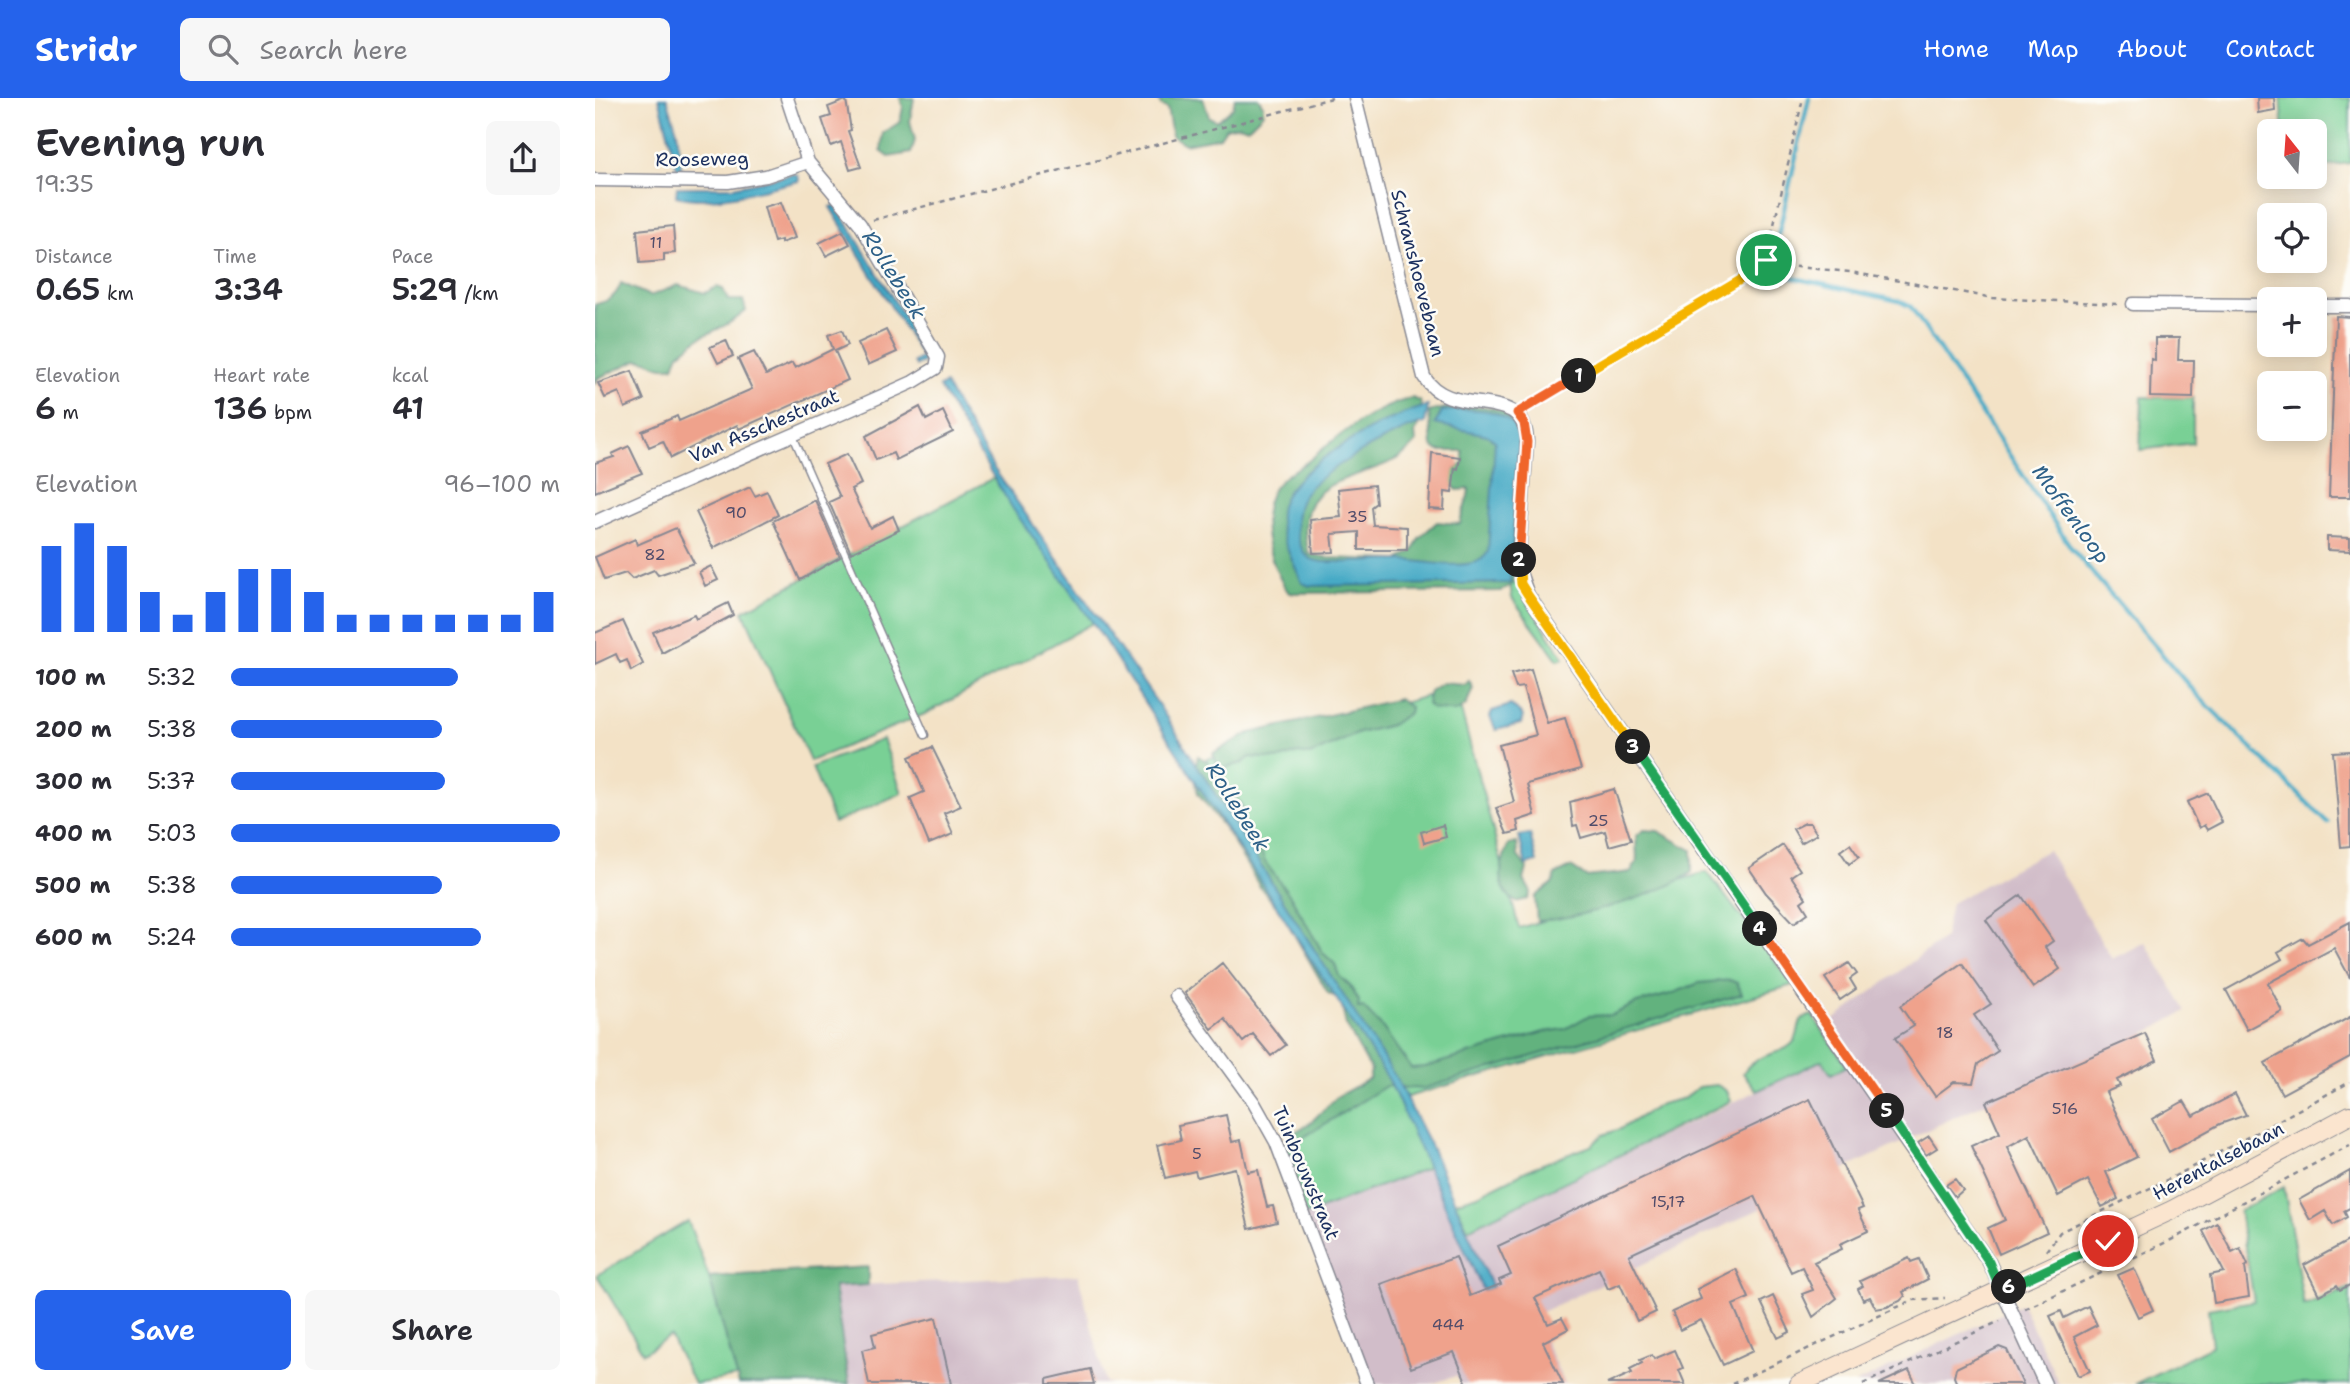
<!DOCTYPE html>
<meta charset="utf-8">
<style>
:root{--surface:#fff;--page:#f7f7f7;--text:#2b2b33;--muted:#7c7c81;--accent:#2563eb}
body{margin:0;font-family:"Shantell Sans",sans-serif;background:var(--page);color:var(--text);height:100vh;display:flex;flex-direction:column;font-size:26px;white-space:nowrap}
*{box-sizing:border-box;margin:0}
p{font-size:23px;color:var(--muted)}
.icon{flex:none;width:38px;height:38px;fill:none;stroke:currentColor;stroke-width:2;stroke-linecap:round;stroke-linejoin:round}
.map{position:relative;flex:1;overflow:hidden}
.panel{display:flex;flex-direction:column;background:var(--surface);width:595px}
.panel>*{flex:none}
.needle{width:46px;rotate:343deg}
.buttons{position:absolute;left:1662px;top:21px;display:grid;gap:14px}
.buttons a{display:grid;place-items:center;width:70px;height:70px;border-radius:10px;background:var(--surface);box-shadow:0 4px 18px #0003;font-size:35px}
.pin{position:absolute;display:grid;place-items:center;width:60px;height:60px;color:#fff;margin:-30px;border:4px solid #fff;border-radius:50%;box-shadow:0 2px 7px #0007}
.km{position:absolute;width:35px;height:35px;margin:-18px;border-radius:50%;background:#222;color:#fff;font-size:19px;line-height:35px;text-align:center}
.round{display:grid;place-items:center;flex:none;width:74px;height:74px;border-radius:10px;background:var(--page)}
.overview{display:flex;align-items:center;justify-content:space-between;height:119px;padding:0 35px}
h1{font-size:38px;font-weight:600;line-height:52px}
.metrics{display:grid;grid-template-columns:repeat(3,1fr);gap:10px;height:119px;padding:7px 35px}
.metrics div{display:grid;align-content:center}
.metrics b{font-size:30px;font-weight:600}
.metrics small{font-size:19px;font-weight:400}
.metrics p{font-size:19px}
.chart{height:196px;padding:14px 35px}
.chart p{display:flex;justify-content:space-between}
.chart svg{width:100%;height:126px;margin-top:7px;stroke:var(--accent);stroke-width:6}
.cta{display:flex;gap:14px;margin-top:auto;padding:14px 35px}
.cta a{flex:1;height:80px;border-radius:10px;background:var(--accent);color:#fff;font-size:28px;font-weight:600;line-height:80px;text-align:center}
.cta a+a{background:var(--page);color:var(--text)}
ul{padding:0 35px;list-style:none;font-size:23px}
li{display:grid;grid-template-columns:112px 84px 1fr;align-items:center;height:52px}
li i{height:18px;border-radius:9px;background:var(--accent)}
header{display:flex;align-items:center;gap:42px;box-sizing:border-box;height:98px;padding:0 35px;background:var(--accent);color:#fff}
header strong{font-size:33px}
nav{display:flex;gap:38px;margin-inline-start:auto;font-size:24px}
.search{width:490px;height:63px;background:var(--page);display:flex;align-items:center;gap:18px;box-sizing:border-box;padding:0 24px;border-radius:10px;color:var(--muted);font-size:26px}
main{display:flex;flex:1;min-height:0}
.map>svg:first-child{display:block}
.industrial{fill:#d1bdc9}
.green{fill:#79d095;stroke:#4a807a;stroke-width:2}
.forest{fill:#62b27e;stroke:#3e706e;stroke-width:2}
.water{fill:#47aac6;stroke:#316c92;stroke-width:2}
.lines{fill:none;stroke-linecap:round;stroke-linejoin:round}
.stream{stroke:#47aac6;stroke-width:4.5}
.building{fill:#efa28c}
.lane-casing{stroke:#878892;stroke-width:9}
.street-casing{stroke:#878892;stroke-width:15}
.secondary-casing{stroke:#878892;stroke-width:20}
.path{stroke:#878892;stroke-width:2.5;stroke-dasharray:5 5;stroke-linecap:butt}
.lane{stroke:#fff;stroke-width:6}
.street{stroke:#fff;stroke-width:12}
.secondary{stroke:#fbe5cf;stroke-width:18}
.split-1-casing{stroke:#fff;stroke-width:14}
.split-2-casing{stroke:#fff;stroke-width:14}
.split-3-casing{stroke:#fff;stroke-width:14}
.split-4-casing{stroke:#fff;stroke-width:14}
.split-5-casing{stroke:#fff;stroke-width:14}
.split-6-casing{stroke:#fff;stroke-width:14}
.split-7-casing{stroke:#fff;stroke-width:14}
.split-1{stroke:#f5b400;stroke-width:9}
.split-2{stroke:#f0652b;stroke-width:9}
.split-3{stroke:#f5b400;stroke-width:9}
.split-4{stroke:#22a559;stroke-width:9}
.split-5{stroke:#f0652b;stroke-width:9}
.split-6{stroke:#22a559;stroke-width:9}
.split-7{stroke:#22a559;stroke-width:9}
.labels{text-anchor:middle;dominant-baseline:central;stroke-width:5;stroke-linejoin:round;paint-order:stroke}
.number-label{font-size:16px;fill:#504c6a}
.street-label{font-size:19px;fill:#1b2f5e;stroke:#fdfcf7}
.water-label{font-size:21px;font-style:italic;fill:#2d6088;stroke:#fdfcf7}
</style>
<header>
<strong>Stridr</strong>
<div class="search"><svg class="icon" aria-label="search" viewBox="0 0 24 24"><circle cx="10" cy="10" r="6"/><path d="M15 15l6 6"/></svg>Search here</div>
<nav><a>Home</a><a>Map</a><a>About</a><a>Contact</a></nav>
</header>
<main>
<section class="panel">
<div class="overview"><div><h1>Evening run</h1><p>19:35</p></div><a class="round"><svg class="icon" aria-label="share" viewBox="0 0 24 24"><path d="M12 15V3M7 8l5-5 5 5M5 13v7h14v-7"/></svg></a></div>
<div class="metrics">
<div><p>Distance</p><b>0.65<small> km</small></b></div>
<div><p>Time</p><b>3:34</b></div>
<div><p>Pace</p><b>5:29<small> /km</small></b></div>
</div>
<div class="metrics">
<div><p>Elevation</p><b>6<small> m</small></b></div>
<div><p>Heart rate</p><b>136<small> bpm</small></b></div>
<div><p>kcal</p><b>41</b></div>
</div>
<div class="chart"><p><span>Elevation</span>96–100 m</p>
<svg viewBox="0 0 160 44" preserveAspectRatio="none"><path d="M5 44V14M15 44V6M25 44V14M35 44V30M45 44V38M55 44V30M65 44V22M75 44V22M85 44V30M95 44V38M105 44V38M115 44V38M125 44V38M135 44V38M145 44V38M155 44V30"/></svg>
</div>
<ul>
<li><b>100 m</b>5:32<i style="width:69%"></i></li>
<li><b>200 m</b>5:38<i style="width:64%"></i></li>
<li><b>300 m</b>5:37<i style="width:65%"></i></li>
<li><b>400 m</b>5:03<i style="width:100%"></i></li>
<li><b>500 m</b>5:38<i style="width:64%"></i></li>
<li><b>600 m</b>5:24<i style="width:76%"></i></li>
</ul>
<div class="cta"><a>Save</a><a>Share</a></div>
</section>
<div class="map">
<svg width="1755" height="1286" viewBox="0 0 1755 1286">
<rect width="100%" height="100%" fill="#fdfcf7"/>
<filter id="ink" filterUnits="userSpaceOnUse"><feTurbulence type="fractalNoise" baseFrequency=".0143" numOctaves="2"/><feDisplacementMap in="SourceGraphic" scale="14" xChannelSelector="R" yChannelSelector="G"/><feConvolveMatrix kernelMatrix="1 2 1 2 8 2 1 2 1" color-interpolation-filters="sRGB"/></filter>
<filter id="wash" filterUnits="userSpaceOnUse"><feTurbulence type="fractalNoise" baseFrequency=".00686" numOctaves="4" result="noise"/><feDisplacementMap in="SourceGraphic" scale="28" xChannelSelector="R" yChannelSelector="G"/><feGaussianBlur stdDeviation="1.57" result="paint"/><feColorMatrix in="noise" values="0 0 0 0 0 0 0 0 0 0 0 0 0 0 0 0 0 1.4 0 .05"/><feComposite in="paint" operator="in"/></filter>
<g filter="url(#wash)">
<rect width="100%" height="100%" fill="#f3e2c6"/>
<!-- industrial -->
<path class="industrial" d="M1453 752 1517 861 1550 844 1591 913 1557 932 1377 1011 938 1218 970 1286H865L861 1278 836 1286H772L710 1117 835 1069 863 1135 1248 952 1232 927 1349 840 1356 805Z
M483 1177 511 1285 520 1286H254L239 1188Z
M1427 1206 1464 1286H1260Z"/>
<!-- green -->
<path class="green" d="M1686 0H1755V65L1720 70V33H1689Z
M1547 299 1598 300V345L1545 352Z
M398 380 498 525 332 615 215 663 148 513Z
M919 483 969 560 963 562 917 500 915 485Z
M860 590 924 830 1112 774 1198 887 812 999 601 664Z
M288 641 307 695 239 725 217 669Z
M1217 917 1252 968 1236 976 1227 962 1162 993 1148 975C1162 952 1189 959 1200 942 1204 936 1203 928 1207 921Z
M794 982 835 1069 710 1117 684 1052Z
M1122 987 1132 993 1136 1003 873 1131 860 1104 883 1097 937 1070 996 1048 1008 1037 1025 1031 1066 1006 1090 1000 1103 989Z
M1689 1089 1709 1208 1755 1190V1286H1540L1617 1248 1613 1211 1659 1203 1644 1113Z
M93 1123 114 1179 142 1279 99 1286 75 1238 48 1255 2 1177Z"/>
<!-- forest -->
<path class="forest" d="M305 0H319L315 23 320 42 316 55 294 59 286 53 288 35 305 24 308 9Z
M563 0H608L614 19 622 23 638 9 640 0H663L668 7V15L653 30 644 27 631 30 625 39 590 46 577 38 572 10 566 8Z
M26 185 55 198 83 187 110 195 122 189 128 191 133 202H148L151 213C136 226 122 231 106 239 99 243 91 251 84 256L79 268C61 273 56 260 42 262L3 280 0 286V206C13 204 22 198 26 185Z
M817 300 825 303 831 318 820 334 821 345C784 390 690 364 714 456L733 460 803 462 818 453 824 440 842 424 865 426C867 412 873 405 874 391L862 392 849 378 868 366V353H844L837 348 834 314C855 307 907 302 921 324 935 349 922 452 919 485L906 493 694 495C674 468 656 408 687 381 696 373 708 368 717 360 747 334 779 310 817 300Z
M874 583 878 590 871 607 861 614 837 611 832 606 835 593 847 585 870 587Z
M804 601 815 609 814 615 796 627 764 635 715 657 703 655 685 661 655 659 648 665 624 671 618 655 655 635Z
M603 658 613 664 624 687 642 700 648 710 647 723 662 744 670 764 696 799 728 855 740 866 744 878 755 888 764 903 763 910 768 909 787 929 816 970 830 969 949 934 970 931 993 918 1017 917 1042 905 1076 896 1104 885 1135 882 1142 885 1147 896 827 991 791 988 693 1049V1040L698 1035 715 1025 743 998 774 981 776 972 751 927 745 901 733 895 686 814 665 789 632 734 603 695 599 675Z
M1049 732 1063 733 1097 752V774C1067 797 981 821 942 823L940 799 958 785 960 777 976 769 991 779 1036 774 1042 763 1041 738Z
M922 745 923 758 932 770 929 782 936 794 933 801 921 804C900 790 905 767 913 747Z
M273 1169V1187L239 1189 254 1286H144L114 1179Z"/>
<!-- water -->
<path class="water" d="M64 0H72L82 33 87 76 83 74Z
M199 76 203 77 204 83C166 91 120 108 81 98L82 89H138Z
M241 107 335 261 321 268 319 264 327 259 235 109Z
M350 286 398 369 563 606 801 980 837 1051 897 1190 888 1193 794 982 498 525 418 411 344 289Z
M833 308 830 325C804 330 722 375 708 398 698 414 699 444 712 458 719 465 734 464 743 464 764 465 786 462 807 462 830 463 859 471 881 464 887 462 890 459 893 454L900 343 892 337 840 326 847 313C875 310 915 307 925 340L915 485 715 488 707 485C698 462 680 433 686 408 696 369 795 316 833 308Z
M916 607 928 618 926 626 901 632 895 619 897 613Z
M935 736 942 764 931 767 924 738Z"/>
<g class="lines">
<!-- stream -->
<path class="stream" d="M1177 165 1214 0
M1178 171 1181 176 1304 203 1316 209 1477 451 1601 596 1733 725"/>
</g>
<g id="blocks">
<!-- building -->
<path class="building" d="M1662 0H1679L1680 12 1663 15Z
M251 2 256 32 253 33 266 69 255 72 246 44 236 48 227 21 236 18 233 9Z
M186 104 200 140 186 145V142L179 144 169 109Z
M78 128 80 155 69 156V163L45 165 42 132Z
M248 133 255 146 231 158 224 145Z
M1741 218 1755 219V399H1734Z
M247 232 253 247 240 253 253 282 144 331 142 327 76 360 68 343 54 349 47 333 82 318 84 323 157 291 143 261 159 254 171 277 197 265 200 270 238 251 233 237Z
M291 232 302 254 273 267 263 245Z
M1560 240H1584L1583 262H1599L1598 300 1555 299 1556 261 1560 262Z
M131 242 138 258 123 265 115 249Z
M37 273 49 302 30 310 24 294 10 300 3 285Z
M325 309 331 322 348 313 358 334 301 362 298 355 281 362 271 338Z
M34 348 47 375 0 394V365L19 359 17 356Z
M837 355 865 359 863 371 860 370 857 395 850 394 849 412 834 411Z
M252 356 266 386 256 391 275 430 298 418 304 432 256 455 234 404 245 399 230 366Z
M779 387 781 405 776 409 778 427 812 429V452H764V434L737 436 739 454 718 455 715 422 746 419 743 391Z
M155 389 160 398 172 393 183 417 118 450 101 414Z
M220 402 245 459 205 482 178 423Z
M81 430 99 465 63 477 59 472 37 481 31 475 9 482 0 459 40 441 42 447Z
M1732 439 1755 440V453L1732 452Z
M116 468 123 482 110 488 104 474Z
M133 505 138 517 67 555 58 534 99 517 101 521Z
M28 523 48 566 36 573 32 562 25 565 21 556 0 566V535Z
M936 571 952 625 970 620 986 671 932 686 940 717 922 723 924 733 912 736 901 710 919 704 904 647 941 637 928 589 921 590 916 576Z
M337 649 366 708 349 715 358 736 334 746 315 700 329 694 314 659Z
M1755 653V748L1746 749 1738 654Z
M1019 691 1036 742 1014 748 1010 733 986 740 982 727 978 728 975 704Z
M1613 695 1627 724 1612 732 1609 727 1604 730 1592 704Z
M1210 725H1215L1222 736 1206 745 1198 731Z
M848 727 851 739 829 745 826 734Z
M1255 746 1264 759 1254 766 1245 753Z
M1188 747 1205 772 1196 778 1211 800 1206 804 1213 815 1199 825 1171 795 1154 770Z
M1426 797 1458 843 1450 849 1465 871 1438 890 1391 822Z
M1755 824V880L1739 850 1673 885 1687 913 1652 932 1631 892 1687 861 1683 854 1708 840 1713 846Z
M627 865 691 947 676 958 658 936 648 944 630 921 617 931 590 895Z
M1254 865 1262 876 1255 881 1261 891 1245 902 1230 880Z
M1367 865 1396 906 1379 917 1403 953 1383 966 1378 985 1359 984 1340 998 1300 940 1319 928 1305 908Z
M1755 919V959L1687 996 1670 965Z
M1550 935 1562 962 1522 982 1525 988 1511 994 1542 1059 1511 1074 1523 1101 1507 1109 1493 1082 1463 1098 1434 1037 1412 1049 1452 1134 1404 1156 1393 1130 1410 1122 1376 1048 1405 1035 1391 1004Z
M1640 996 1651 1017 1625 1026 1574 1054 1557 1021 1589 1003 1598 1018Z
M1215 1001 1268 1110 1263 1112 1273 1133 1245 1146 1247 1151 1219 1164 1242 1200 1218 1219 1207 1196 1218 1192 1207 1169 1196 1174 1160 1098 1034 1157 1061 1214 1042 1223 1025 1186 1013 1191 1004 1171 940 1200 953 1226 967 1220 973 1231 948 1244 968 1286H872L859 1254 816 1270 786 1186 861 1159 875 1198 906 1186 904 1182 916 1177 903 1148Z
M631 1017 637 1044 646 1042 653 1074 663 1072 672 1109 678 1108 682 1124 654 1131 640 1070 602 1079 600 1073 570 1080 562 1047 586 1042 583 1027Z
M1334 1038 1342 1050 1331 1057 1323 1045Z
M1755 1073V1110L1749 1113 1752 1119 1738 1127 1730 1113 1715 1122 1704 1102Z
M1360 1081 1368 1092 1360 1099 1351 1087Z
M1622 1125 1637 1154 1645 1150 1653 1167 1650 1169 1654 1199 1619 1205 1615 1177 1629 1174 1608 1133Z
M1755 1142V1187L1745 1192 1742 1187 1724 1197 1709 1167Z
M1314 1160 1316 1164 1324 1161 1333 1181 1308 1194 1310 1198 1305 1203 1292 1209 1281 1211 1275 1199 1268 1202 1263 1191 1268 1188 1265 1183Z
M1539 1170 1558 1212 1543 1219 1523 1177Z
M1141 1171 1154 1200 1138 1207 1158 1253 1128 1267 1106 1222 1085 1232 1077 1214 1106 1201 1102 1191Z
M1178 1198 1195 1234 1183 1240 1166 1204Z
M1493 1208 1502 1227 1479 1239 1495 1273 1483 1278 1455 1218 1466 1213 1469 1220Z
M341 1220 356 1286H274L267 1252 280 1249 277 1236Z
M1404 1249 1412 1252 1428 1286H1362L1359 1279 1361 1270Z
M1080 1252 1088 1270 1084 1272 1090 1286H1012L1037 1275 1035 1271 1047 1265 1045 1262 1057 1257 1059 1261Z
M495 1271 499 1286H452V1281Z
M1314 1272 1321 1286H1284Z"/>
</g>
</g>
<g filter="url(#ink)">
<use href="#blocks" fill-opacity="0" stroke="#878892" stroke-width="2"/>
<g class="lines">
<!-- lane casing -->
<g class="lane-casing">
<path id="lane" d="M198 338 330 637"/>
</g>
<!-- street casing -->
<g class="street-casing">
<path id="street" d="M760 0 829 279C857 324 931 284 932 344L923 469 933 497 1394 1164 1450 1286
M0 82 133 84 171 78 213 64
M1538 206 1675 207
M1720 208H1755
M0 424C105 376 212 332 318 284L341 270 343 259 265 126 213 64 192 0
M581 898 659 1005 681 1044 772 1286"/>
</g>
<!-- secondary casing -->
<g class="secondary-casing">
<path id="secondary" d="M1204 1286 1577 1112 1755 1017"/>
</g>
<!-- path -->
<path class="path" d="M278 122 737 0
M1170 166 1255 174 1398 200 1524 206
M931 310 1170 166 1208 0
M1451 1153 1465 1134 1586 1075 1755 984
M1430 1211 1578 1141 1755 1047
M1137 1286 1318 1202 1350 1200
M1268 1286 1405 1223"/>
<!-- lane -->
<use href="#lane" class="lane"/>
<!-- street -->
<use href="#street" class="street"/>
<!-- secondary -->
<use href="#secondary" class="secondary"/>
</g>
</g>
<g class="lines" filter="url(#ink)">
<!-- split-1 casing -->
<g class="split-1-casing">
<path id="split-1" d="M984 278 1162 172 1171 162"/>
</g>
<!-- split-2 casing -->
<g class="split-2-casing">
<path id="split-2" d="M924 462 932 344 929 325 922 315 984 278"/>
</g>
<!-- split-3 casing -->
<g class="split-3-casing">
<path id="split-3" d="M924 462 926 486 933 497 1038 649"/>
</g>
<!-- split-4 casing -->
<g class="split-4-casing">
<path id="split-4" d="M1038 649 1165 831"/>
</g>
<!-- split-5 casing -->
<g class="split-5-casing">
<path id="split-5" d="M1165 831 1292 1013"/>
</g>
<!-- split-6 casing -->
<g class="split-6-casing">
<path id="split-6" d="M1292 1013 1394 1164 1406 1193 1414 1189"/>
</g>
<!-- split-7 casing -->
<g class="split-7-casing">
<path id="split-7" d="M1414 1189 1513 1143"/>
</g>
<!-- split-1 -->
<use href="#split-1" class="split-1"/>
<!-- split-2 -->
<use href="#split-2" class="split-2"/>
<!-- split-3 -->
<use href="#split-3" class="split-3"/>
<!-- split-4 -->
<use href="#split-4" class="split-4"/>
<!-- split-5 -->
<use href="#split-5" class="split-5"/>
<!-- split-6 -->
<use href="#split-6" class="split-6"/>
<!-- split-7 -->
<use href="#split-7" class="split-7"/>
</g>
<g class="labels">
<!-- number labels -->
<g class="number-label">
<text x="61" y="144">11</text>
<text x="141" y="414">90</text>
<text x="762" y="418">35</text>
<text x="60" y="456">82</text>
<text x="1003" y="722">25</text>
<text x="1350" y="934">18</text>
<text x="1470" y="1010">516</text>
<text x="602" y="1055">5</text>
<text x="1073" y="1103">15,17</text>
<text x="853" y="1226">444</text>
</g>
<!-- street labels -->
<g class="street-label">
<text transform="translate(107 61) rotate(-1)">Rooseweg</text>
<text transform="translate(823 175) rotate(76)">Schranshoevebaan</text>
<text transform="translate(169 328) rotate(-23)">Van Asschestraat</text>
<text transform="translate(1623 1063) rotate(-28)">Herentalsebaan</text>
<text transform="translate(711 1075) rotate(67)">Tuinbouwstraat</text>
</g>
<!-- water labels -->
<g class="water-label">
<text transform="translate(299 177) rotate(58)">Rollebeek</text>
<text transform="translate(1476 416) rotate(54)">Moffenloop</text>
<text transform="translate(643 709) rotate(58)">Rollebeek</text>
</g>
</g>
</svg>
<div class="buttons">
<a><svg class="needle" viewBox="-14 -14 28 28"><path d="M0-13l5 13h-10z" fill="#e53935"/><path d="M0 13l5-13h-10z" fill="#7c7c81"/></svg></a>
<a><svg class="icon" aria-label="locate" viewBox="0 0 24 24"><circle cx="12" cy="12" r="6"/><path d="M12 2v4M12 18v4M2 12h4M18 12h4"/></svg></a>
<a>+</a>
<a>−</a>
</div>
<div class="pin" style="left:1171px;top:162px;background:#1e9e55"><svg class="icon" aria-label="arrive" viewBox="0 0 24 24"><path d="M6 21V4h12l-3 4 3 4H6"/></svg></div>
<div class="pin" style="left:1513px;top:1143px;background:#d93025"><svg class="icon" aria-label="check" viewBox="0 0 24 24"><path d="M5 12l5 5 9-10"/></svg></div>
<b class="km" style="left:984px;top:278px">1</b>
<b class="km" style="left:924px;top:462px">2</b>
<b class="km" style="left:1038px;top:649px">3</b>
<b class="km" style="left:1165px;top:831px">4</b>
<b class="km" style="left:1292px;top:1013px">5</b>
<b class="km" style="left:1414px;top:1189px">6</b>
</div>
</main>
